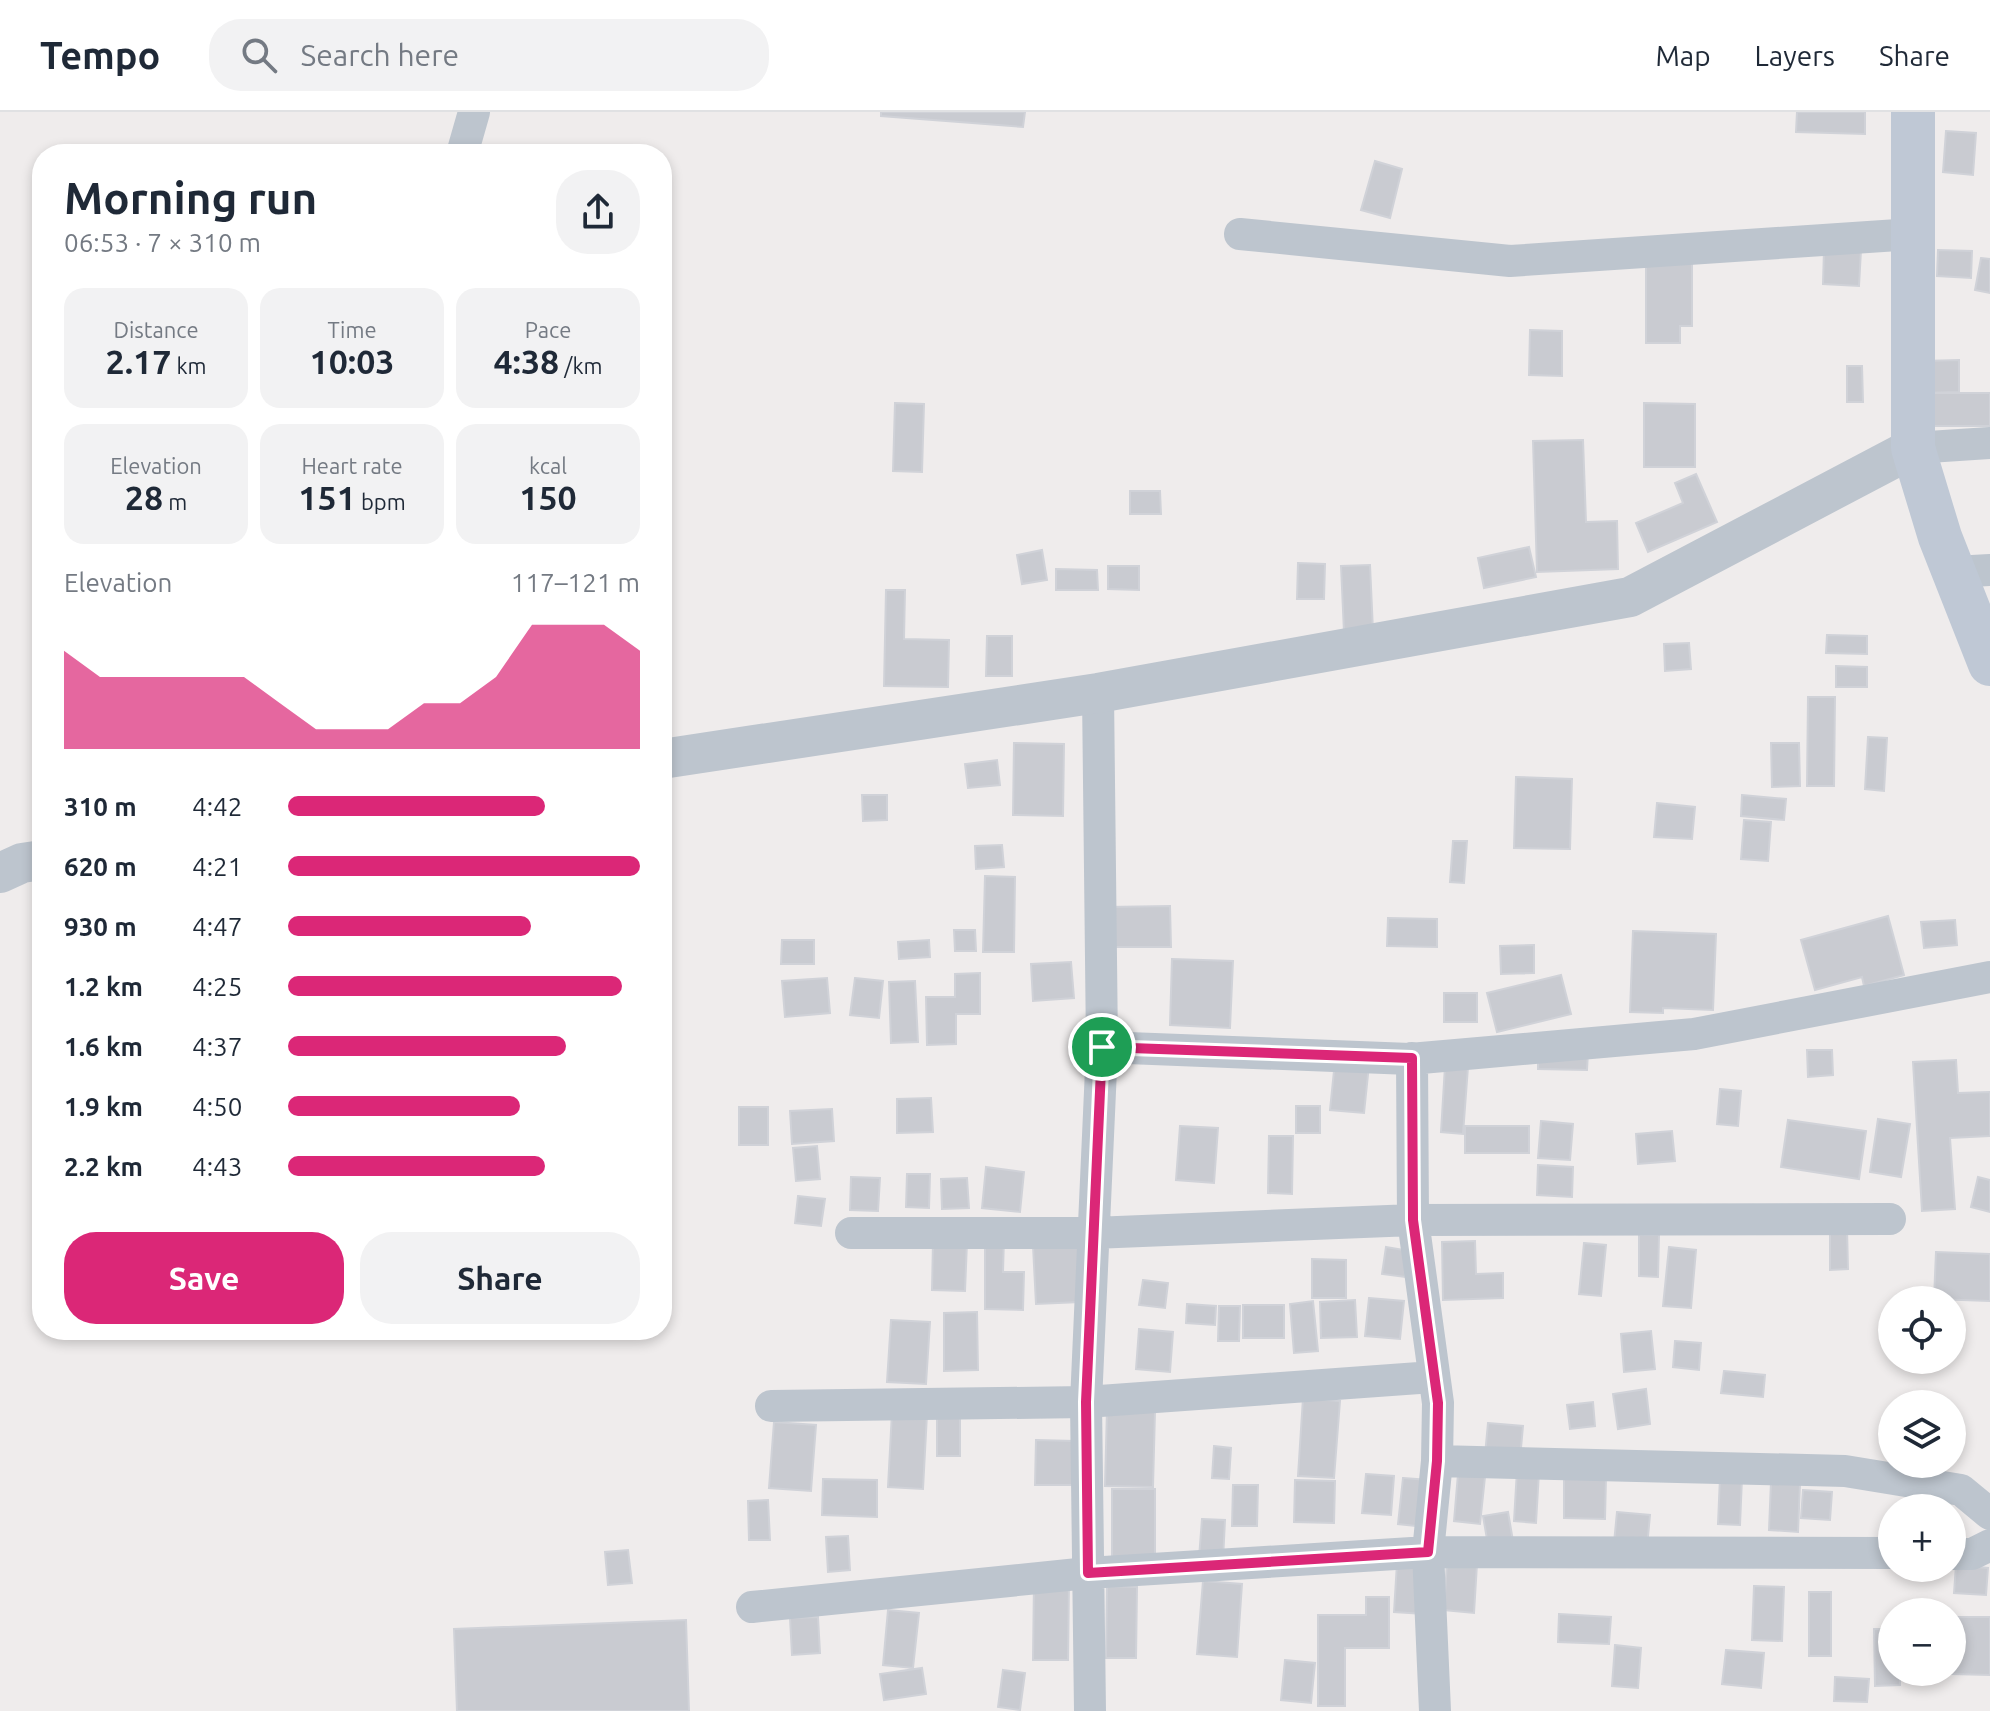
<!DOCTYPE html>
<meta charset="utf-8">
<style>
:root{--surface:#fff;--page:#f2f2f3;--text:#1f2937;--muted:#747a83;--line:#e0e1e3;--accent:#db2777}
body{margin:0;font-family:Ubuntu,sans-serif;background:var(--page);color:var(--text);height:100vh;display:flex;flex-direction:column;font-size:30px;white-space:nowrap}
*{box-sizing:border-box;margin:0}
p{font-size:26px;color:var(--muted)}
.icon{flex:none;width:44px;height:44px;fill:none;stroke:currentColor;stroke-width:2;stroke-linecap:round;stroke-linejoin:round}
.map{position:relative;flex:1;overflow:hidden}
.details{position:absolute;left:32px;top:32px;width:640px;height:1196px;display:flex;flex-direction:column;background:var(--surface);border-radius:32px;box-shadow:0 4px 12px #0003}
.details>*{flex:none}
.controls{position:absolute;left:1878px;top:1174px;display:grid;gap:16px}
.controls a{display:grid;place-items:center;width:88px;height:88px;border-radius:50%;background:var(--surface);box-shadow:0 4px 12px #0003;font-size:40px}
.pin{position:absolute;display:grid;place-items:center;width:68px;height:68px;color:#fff;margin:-34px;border:4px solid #fff;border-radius:50%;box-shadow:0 2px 8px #0007}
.round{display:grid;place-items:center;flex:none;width:84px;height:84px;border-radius:32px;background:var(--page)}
.head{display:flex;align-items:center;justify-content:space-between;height:136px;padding:0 32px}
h1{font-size:44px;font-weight:700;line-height:60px}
.metrics{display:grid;grid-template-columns:repeat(3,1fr);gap:12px;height:136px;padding:8px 32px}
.metrics div{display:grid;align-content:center;border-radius:20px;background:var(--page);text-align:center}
.metrics b{font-size:34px;font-weight:700}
.metrics small{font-size:22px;font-weight:400}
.metrics p{font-size:22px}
.chart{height:224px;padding:16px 32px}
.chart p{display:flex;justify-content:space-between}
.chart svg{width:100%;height:144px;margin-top:8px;fill:var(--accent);opacity:.7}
.cta{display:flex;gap:16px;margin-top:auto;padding:16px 32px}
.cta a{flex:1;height:92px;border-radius:32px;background:var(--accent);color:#fff;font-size:32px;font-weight:700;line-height:92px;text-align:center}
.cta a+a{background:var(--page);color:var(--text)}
ul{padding:0 32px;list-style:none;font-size:26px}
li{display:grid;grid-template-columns:128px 96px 1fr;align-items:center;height:60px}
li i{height:20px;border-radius:10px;background:var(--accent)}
header{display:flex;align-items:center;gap:48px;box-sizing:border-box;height:112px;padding:0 40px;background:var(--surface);border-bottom:2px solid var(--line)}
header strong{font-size:38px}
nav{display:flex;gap:44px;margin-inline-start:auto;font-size:28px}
.search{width:560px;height:72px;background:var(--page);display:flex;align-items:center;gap:20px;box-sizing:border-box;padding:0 28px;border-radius:32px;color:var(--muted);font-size:30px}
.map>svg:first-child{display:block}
.building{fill:#c9cbd1;stroke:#d0d2d8;stroke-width:2}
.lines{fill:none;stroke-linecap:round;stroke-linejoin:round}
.minor{stroke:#bdc5ce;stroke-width:32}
.tertiary{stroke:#bdc5ce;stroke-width:40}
.secondary{stroke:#bfc8d5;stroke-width:44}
.route-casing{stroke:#fff;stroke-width:16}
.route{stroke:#db2777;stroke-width:10}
</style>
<header>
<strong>Tempo</strong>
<div class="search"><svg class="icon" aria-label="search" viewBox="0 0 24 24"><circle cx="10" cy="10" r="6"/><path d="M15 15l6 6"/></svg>Search here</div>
<nav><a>Map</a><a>Layers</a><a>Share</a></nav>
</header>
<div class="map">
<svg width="1990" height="1599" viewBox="0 0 1990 1599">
<rect width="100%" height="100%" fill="#efecec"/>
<!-- building -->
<path class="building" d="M881 0H1025L1023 15 881 4Z
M1797 0H1865V22L1796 20Z
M1946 19 1976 21 1973 63 1943 60Z
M1375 49 1402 57 1390 106 1361 98Z
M1824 137 1861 138 1859 174 1823 172Z
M1938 138 1972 139 1971 166 1937 164Z
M1981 146 1990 147V181L1975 178Z
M1646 147H1692V214H1680V231H1646Z
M1530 218 1562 219V264L1529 263Z
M1959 248V280L1923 281 1922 249Z
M1847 254H1862L1863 290H1847Z
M1932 281H1990V314H1932Z
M895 291 924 292 922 360 893 359Z
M1644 291 1695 292V355H1644Z
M1583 328 1586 410 1617 409 1618 457 1537 460 1533 329Z
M1696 362 1717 410 1648 440 1636 411 1683 391 1675 371Z
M1130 379H1160L1161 402H1130Z
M1529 435 1536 465 1484 476 1478 446Z
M1042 438 1047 468 1022 472 1017 443Z
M1298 451 1325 452 1324 487H1297Z
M1370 453 1373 519 1344 520 1341 454Z
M1108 454H1139V478L1108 477Z
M1056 457 1097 458 1098 478H1056Z
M886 478H905L904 527 949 528 948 575 884 574Z
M1827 523 1867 524V542L1826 541Z
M987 524H1012V564H986Z
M1689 531 1691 557 1665 559 1664 532Z
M1836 554 1867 555V575H1836Z
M1808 585H1835L1834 674H1807Z
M1868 625 1887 626 1884 679 1865 677Z
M1014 631 1064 632 1063 704 1013 703Z
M1771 631H1799L1800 674 1772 675Z
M997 648 1000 673 968 676 965 652Z
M1516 665 1572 667 1570 737 1514 736Z
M862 683H887V708L863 709Z
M1742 683 1786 687 1784 708 1741 704Z
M1657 691 1695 695 1692 727 1654 725Z
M1744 708 1771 710 1768 749 1741 747Z
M1453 729H1467L1464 771 1450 770Z
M1002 733 1004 755 976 757 975 734Z
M985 764 1015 765 1014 840H983Z
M1170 794 1171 835H1109L1108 795Z
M1888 804 1904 863 1864 874 1862 865 1815 878 1801 828Z
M1388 806 1437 807V835L1387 834Z
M1955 808 1957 833 1924 836 1921 810Z
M954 818H975L976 839H955Z
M1633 819 1716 822 1713 898 1663 896V901L1630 900Z
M782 828H814V852H781Z
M929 828 930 845 899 847 898 830Z
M1534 833V861L1501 862 1500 834Z
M1172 847 1233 849 1230 916 1170 913Z
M1071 850 1074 886 1033 889 1031 852Z
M980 861V902H956V932L927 933 926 885H955V862Z
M1561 863 1571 902 1497 920 1487 881Z
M827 866 830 901 785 905 782 869Z
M855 866 883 869 879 906 850 903Z
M915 869 918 930 891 931 889 870Z
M1444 881H1477V910H1444Z
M1807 938H1832L1833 963 1808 965Z
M1538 939 1588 940 1587 958 1538 957Z
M1956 948 1958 981 1990 980V1024L1950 1026 1955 1097 1922 1099 1913 950Z
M1335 949 1369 953 1364 1001 1330 998Z
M1445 954 1468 955 1463 1022 1441 1020Z
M1720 977 1741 979 1738 1014 1717 1012Z
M931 986 933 1020 897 1021V987Z
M1296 994H1320V1021H1296Z
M739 995H768V1033H739Z
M832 997 834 1029 792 1032 790 999Z
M1878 1007 1910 1012 1901 1065 1870 1060Z
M1788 1008 1866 1019 1859 1067 1781 1055Z
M1541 1009 1573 1012 1570 1048 1538 1046Z
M1180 1014 1218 1016 1214 1071 1176 1068Z
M1465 1014H1529V1041H1465Z
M1672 1019 1675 1049 1638 1052 1636 1022Z
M1269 1024H1293L1292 1082 1268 1081Z
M817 1034 820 1067 796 1069 793 1036Z
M1538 1053 1573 1055 1572 1085 1537 1083Z
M986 1055 1024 1060 1020 1100 982 1096Z
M907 1062H930L929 1096 906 1095Z
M851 1065 880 1066 878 1099 850 1098Z
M1978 1065 1990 1068V1100L1971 1095Z
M967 1066 969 1096 942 1097 941 1067Z
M798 1084 825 1087 821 1114 795 1111Z
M1847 1116 1848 1157 1830 1158V1117Z
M1639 1123H1659L1658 1165 1639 1164Z
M985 1125H1004L1003 1160H1024L1023 1198 985 1197Z
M933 1129 967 1130 965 1179 932 1178Z
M1475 1129 1476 1162 1503 1161V1186L1443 1188 1442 1130Z
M1584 1131 1606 1133 1601 1184 1579 1182Z
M1078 1132 1080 1190 1036 1192 1033 1134Z
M1386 1135 1410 1139 1405 1165 1382 1162Z
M1669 1135 1696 1138 1691 1196 1663 1194Z
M1936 1140 1990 1142V1189L1934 1187Z
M1312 1147 1346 1148V1186H1312Z
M1143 1168 1168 1171 1165 1196 1139 1193Z
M1369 1186 1404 1189 1400 1227 1365 1224Z
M1355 1188 1357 1225 1321 1226 1320 1190Z
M1313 1189 1318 1239 1294 1241 1290 1192Z
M1187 1192 1216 1194 1215 1213 1186 1211Z
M1243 1193H1284V1226H1243Z
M1219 1194H1240L1239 1229H1218Z
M977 1200 978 1258 944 1259V1201Z
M891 1208 930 1210 926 1272 887 1270Z
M1139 1217 1173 1220 1170 1260 1136 1257Z
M1651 1219 1655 1257 1624 1260 1621 1222Z
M1675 1229 1701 1231 1699 1258 1673 1255Z
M1724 1259 1765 1263 1763 1285 1721 1281Z
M1646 1277 1650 1312 1618 1317 1613 1282Z
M1303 1286 1340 1289 1334 1366 1298 1364Z
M1593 1290 1595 1314 1570 1317 1567 1293Z
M1107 1297 1155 1299 1153 1375 1105 1374Z
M892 1300 927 1302 923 1377 888 1375Z
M937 1305H960V1344H937Z
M774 1310 816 1313 811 1379 769 1376Z
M1488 1311 1523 1314 1520 1347 1485 1343Z
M1036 1328 1074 1329 1073 1373H1035Z
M1214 1334 1231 1336 1229 1367 1212 1366Z
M1517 1358 1539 1360 1536 1411 1514 1409Z
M1366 1362 1394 1364 1391 1403 1362 1401Z
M1458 1362 1485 1365 1480 1412 1454 1409Z
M1564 1365H1606L1605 1407 1564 1406Z
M1720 1365 1742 1366 1740 1413 1718 1412Z
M1403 1366 1429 1368 1425 1415 1398 1412Z
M823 1367 877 1368V1405L822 1403Z
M1295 1368 1335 1369 1334 1411 1294 1410Z
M1771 1370 1800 1372 1798 1420 1769 1418Z
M1233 1373H1258L1257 1414H1232Z
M1112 1377H1155V1445L1112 1446Z
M1803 1378 1832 1380 1830 1408 1801 1406Z
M768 1388 770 1428H749L748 1389Z
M1508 1400 1513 1429 1488 1433 1483 1404Z
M1617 1400 1650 1403 1647 1435 1614 1431Z
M1202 1407 1225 1408 1223 1448 1199 1446Z
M848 1424 850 1458 828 1460 826 1425Z
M628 1438 632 1471 608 1473 605 1440Z
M1447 1449 1477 1452 1474 1501 1444 1498Z
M1397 1451 1427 1453 1424 1502 1394 1500Z
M1956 1453 1988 1456 1986 1483 1954 1481Z
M1034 1469H1069L1068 1548H1033Z
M1203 1469 1242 1472 1237 1545 1197 1542Z
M1107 1474 1137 1475 1136 1546H1106Z
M1754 1474 1784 1475 1782 1529 1752 1528Z
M1809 1480H1831V1544H1809Z
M1366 1485H1389V1536H1345V1594H1318V1503H1366Z
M888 1498 919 1501 913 1556 883 1553Z
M1559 1502 1611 1505 1609 1532 1558 1530Z
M818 1505 820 1541 792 1543 790 1506Z
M1954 1505H1990V1563L1952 1562Z
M686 1508 689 1599H457L454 1517Z
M1874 1517H1892V1560H1900V1573L1875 1574Z
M1615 1533 1641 1536 1638 1576 1612 1574Z
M1726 1538 1764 1541 1761 1576 1722 1572Z
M1285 1548 1315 1551 1311 1591 1281 1588Z
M922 1556 926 1582 884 1588 880 1562Z
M1003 1558 1025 1561 1020 1598 998 1595Z
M1835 1565 1869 1567 1867 1590 1834 1589Z"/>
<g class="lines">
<!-- minor -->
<path class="minor" d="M462 42 474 0
M1240 122 1510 149 1913 122
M1913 336 1990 331
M1954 460 1990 458
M1102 935 1410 947 1694 922 1990 865
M1412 946 1413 1108 1438 1291 1437 1349 1428 1440 1435 1599
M851 1121H1093L1413 1108 1890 1107
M771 1294 1086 1290 1433 1265
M1437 1349 1845 1359 1961 1378 1990 1402
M1952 1442H1972L1990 1433
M752 1495 1088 1461 1428 1440 1892 1441
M1090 1599 1086 1290 1102 935 1098 581"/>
<!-- tertiary -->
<path class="tertiary" d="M662 647 1098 581 1630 485 1913 336
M0 761 22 751 42 748"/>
<!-- secondary -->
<path class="secondary" d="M1913 0V336L1940 425 1990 552"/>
</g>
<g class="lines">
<!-- route casing -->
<g class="route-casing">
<path id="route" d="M1102 935 1412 946 1413 1108 1438 1291 1437 1349 1428 1440 1088 1461 1086 1290Z"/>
</g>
<!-- route -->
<use href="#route" class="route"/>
</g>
</svg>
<div class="controls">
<a><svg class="icon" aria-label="locate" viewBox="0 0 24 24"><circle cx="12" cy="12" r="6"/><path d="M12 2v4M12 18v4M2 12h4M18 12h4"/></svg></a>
<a><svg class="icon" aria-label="layers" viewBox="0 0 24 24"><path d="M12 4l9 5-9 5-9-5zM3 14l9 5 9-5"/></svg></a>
<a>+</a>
<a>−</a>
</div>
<div class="pin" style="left:1102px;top:935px;background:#1e9e55"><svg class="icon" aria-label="arrive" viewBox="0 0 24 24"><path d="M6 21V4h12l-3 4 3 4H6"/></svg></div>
<section class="details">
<div class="head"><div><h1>Morning run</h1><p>06:53 · 7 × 310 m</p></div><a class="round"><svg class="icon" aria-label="share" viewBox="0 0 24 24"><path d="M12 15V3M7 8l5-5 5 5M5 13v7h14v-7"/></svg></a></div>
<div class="metrics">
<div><p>Distance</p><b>2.17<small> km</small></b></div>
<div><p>Time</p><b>10:03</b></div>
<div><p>Pace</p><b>4:38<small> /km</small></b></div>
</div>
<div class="metrics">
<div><p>Elevation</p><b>28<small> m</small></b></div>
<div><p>Heart rate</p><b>151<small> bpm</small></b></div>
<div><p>kcal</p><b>150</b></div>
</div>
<div class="chart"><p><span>Elevation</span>117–121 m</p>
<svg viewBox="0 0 160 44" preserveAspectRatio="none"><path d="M0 44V14L10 22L20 22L30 22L40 22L50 22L60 30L70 38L80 38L90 38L100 30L110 30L120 22L130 6L140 6L150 6L160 14V44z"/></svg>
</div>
<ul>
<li><b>310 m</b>4:42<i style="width:73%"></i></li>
<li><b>620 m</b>4:21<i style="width:100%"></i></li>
<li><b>930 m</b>4:47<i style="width:69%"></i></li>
<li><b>1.2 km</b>4:25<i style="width:95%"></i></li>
<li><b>1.6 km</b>4:37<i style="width:79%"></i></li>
<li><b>1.9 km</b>4:50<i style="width:66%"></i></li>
<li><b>2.2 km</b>4:43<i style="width:73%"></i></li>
</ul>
<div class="cta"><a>Save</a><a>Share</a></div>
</section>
</div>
